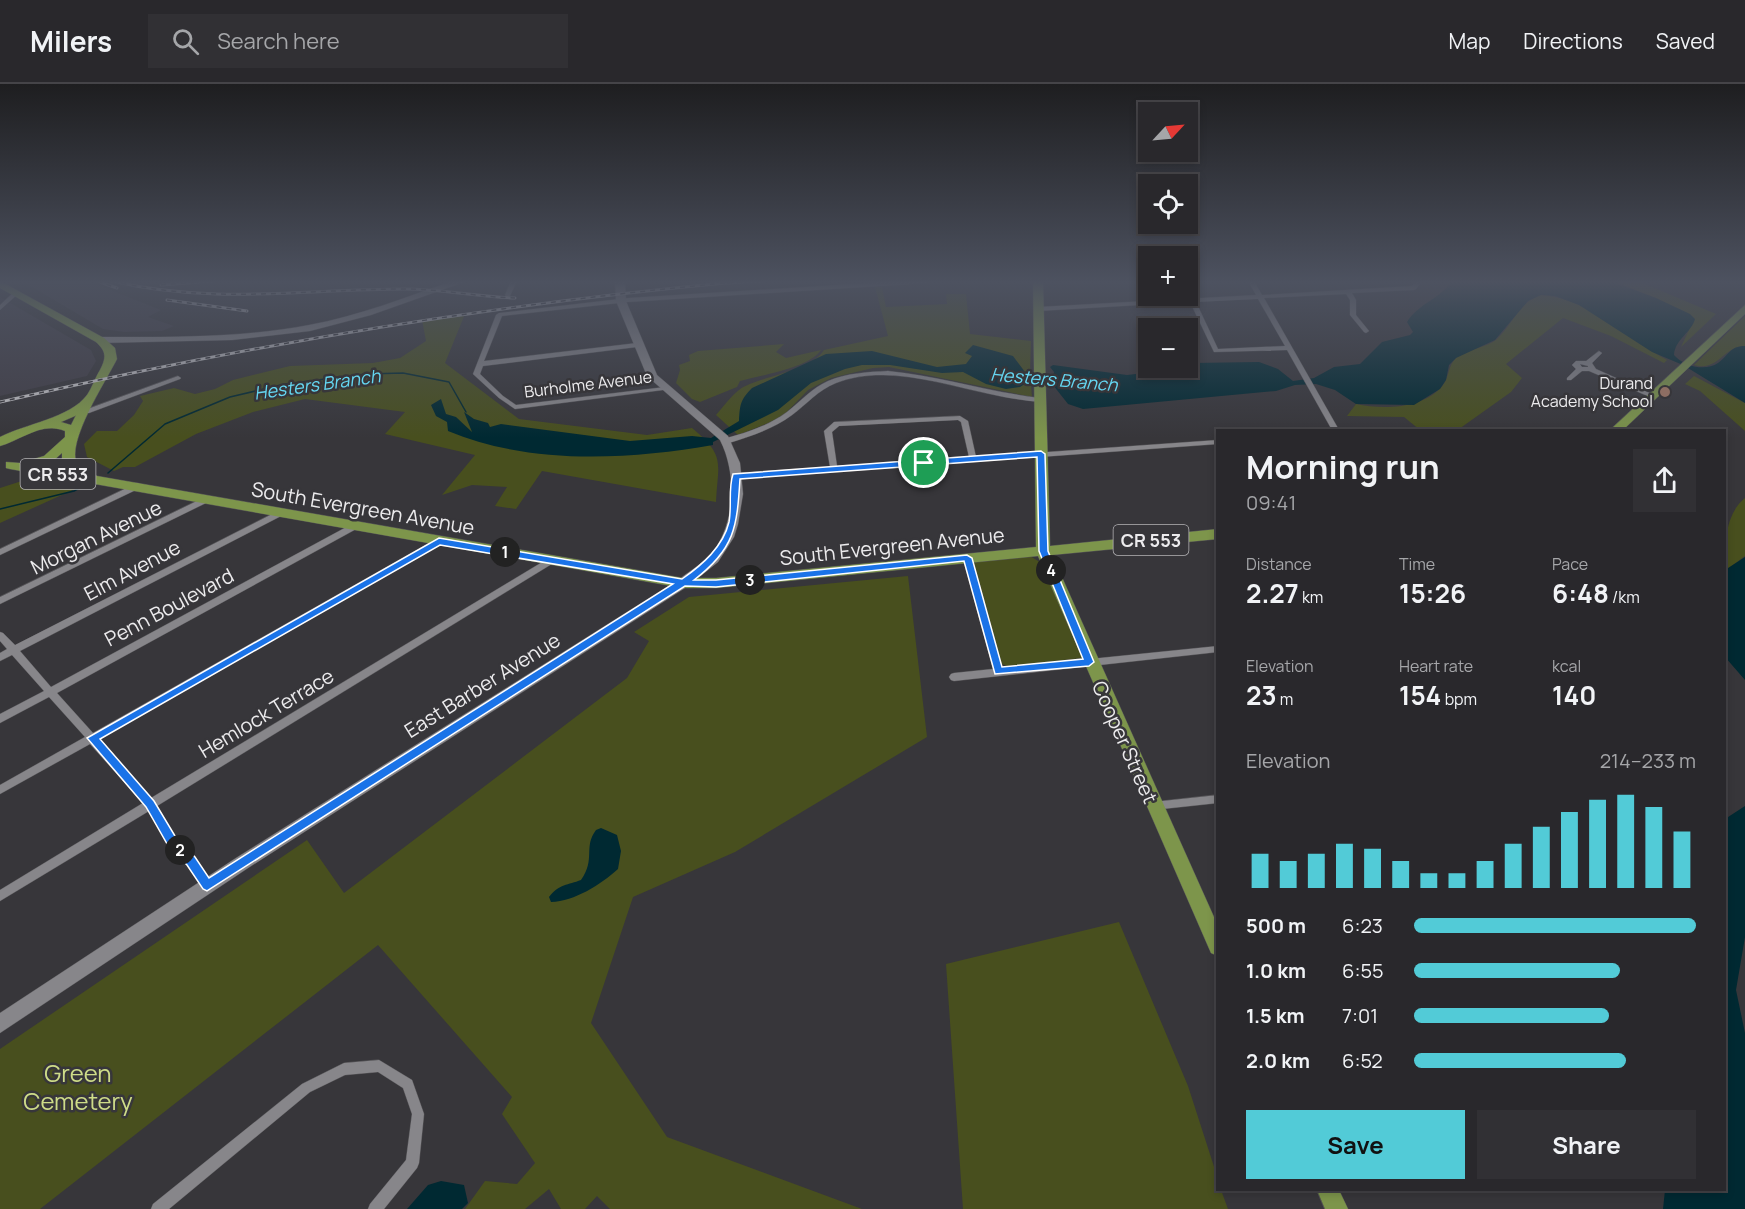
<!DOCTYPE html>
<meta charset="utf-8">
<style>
:root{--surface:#29282c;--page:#313034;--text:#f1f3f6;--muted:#a5a6a9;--line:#454448;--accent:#52cbd7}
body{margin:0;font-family:Manrope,sans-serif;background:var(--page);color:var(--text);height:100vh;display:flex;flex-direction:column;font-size:22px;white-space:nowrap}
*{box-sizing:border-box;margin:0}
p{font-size:20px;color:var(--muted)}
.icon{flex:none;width:33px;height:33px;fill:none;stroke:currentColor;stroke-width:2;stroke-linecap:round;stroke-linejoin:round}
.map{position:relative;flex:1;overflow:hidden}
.side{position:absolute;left:1216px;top:345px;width:510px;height:762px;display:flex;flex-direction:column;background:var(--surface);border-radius:0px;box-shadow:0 3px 9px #0003,0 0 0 2px var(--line)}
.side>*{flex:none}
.needle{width:39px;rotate:64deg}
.controls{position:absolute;left:1138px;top:18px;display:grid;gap:12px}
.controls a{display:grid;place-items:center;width:60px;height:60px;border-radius:0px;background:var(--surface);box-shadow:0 3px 9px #0003,0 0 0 2px var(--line);font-size:30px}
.pin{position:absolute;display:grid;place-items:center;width:51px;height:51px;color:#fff;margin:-26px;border:3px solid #fff;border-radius:50%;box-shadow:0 2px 6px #0007}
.km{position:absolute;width:30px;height:30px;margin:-15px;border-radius:50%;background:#222;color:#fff;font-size:16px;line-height:30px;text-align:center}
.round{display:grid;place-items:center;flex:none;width:63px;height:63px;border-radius:0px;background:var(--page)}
.headline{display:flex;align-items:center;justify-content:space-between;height:102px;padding:0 30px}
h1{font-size:33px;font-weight:700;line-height:45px}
.metrics{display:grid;grid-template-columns:repeat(3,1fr);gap:9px;height:102px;padding:6px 30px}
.metrics div{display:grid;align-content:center}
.metrics b{font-size:26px;font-weight:700}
.metrics small{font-size:16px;font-weight:400}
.metrics p{font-size:16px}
.chart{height:168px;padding:12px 30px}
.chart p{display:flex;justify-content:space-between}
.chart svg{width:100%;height:108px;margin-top:6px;stroke:var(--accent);stroke-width:6}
.primary-button{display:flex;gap:12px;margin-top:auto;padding:12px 30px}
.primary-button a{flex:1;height:69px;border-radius:0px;background:var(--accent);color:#111;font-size:24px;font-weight:700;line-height:69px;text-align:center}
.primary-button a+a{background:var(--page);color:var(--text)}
ul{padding:0 30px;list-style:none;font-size:20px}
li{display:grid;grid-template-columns:96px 72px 1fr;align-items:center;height:45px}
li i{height:15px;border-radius:8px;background:var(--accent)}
header{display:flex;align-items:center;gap:36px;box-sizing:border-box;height:84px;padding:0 30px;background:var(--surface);border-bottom:2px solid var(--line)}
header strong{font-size:28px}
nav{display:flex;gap:33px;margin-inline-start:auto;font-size:21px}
.search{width:420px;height:54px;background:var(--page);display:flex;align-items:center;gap:15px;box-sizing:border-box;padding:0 21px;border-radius:0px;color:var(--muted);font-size:22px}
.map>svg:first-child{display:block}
.built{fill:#413e47}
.green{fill:#484f1e}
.water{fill:#002932}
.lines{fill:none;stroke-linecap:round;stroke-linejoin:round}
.stream{stroke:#002932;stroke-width:1.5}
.street-casing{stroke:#545356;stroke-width:1}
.secondary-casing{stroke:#545356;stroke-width:1}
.primary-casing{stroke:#545356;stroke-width:1}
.street{fill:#87868a;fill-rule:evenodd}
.secondary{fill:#87868a;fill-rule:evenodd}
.primary{fill:#7d954b;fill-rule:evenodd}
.rail-casing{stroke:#c3c2c5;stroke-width:3}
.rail{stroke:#37363a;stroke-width:1.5;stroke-dasharray:5;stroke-linecap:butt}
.route{fill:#1a73e8;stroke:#fff;stroke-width:1.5;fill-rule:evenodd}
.education-dot{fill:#8d6e63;stroke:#37363a;stroke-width:2}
.labels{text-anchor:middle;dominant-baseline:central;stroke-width:5;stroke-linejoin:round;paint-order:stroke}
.far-poi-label{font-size:16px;fill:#ecebed;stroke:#37363a;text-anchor:end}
.far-street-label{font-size:16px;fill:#ecebed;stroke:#37363a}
.far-water-label{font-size:18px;font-style:italic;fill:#65d7f2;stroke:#37363a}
.shield{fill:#37363a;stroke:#b6b5b7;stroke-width:1.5}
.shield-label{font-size:18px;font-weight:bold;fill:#ecebed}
.street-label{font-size:20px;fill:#ecebed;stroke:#37363a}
.near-park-label{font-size:24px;fill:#cedc88;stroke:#37363a}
</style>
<header>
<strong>Milers</strong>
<div class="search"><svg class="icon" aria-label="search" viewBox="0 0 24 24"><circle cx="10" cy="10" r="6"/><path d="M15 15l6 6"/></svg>Search here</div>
<nav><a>Map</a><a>Directions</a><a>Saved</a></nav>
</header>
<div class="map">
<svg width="1745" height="1125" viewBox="0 0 1745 1125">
<rect width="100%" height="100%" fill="#37363a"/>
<!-- built -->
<path class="built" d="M22 197H88L161 226 148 233 174 242 162 247 124 248 103 245Z
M0 213 91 266 96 277 87 292 0 312Z"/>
<!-- green -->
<path class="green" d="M1613 197H1638L1716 230 1681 263 1694 235 1656 214Z
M875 203H882L886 223 947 220 946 210H966L970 250 1031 257 1030 290 1032 313 889 283 873 284 831 294 808 306 781 334 738 351 716 331C723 323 730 313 739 306 757 292 809 289 824 266L888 252Z
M1541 211C1588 214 1627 254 1667 276L1664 279 1611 252 1563 234 1506 280 1522 294 1511 308 1459 345 1420 346 1404 333 1347 332 1356 320C1383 326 1424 325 1443 301 1450 292 1447 282 1457 273 1469 264 1489 264 1499 253 1513 239 1521 217 1541 211Z
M465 230 445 279 519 335 647 351 692 344C726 372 718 378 716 418L542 387 516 425 495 422 507 403 472 401 442 411 475 371 385 350 405 328 305 315 253 328 196 350 135 383H123L114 387 87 373 84 360 97 347H117L134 331 143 317 140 312 174 304 195 310 215 305 233 296 290 282 373 279 400 274 426 257 422 236Z
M1745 232V262C1723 262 1719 288 1694 281Z
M784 260 776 268 786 274 821 266C809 284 761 291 740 297L737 303 700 318 692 315 676 299 680 286 679 281 690 277 689 271 698 267Z
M1694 292 1745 319V347L1700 307 1685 300Z
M25 396H26L75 405 0 439V404Z
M1745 414V472L1725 487C1725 462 1724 431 1745 414Z
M1030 472 1043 480 1084 573 1082 574 1007 582 1002 580 974 478Z
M908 492 927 653 735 768 633 813 591 939 667 1053 862 1125H610L597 1112 585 1125H561L549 1105 525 1125H465L485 1097 517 1100 535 1079 502 1030 512 1013 378 861 40 1125H0V965L307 756 344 809 627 594 649 557 634 548 689 513Z
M1119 838 1188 1002 1218 1095V1106H1221L1228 1125H963L946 880Z"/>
<!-- water -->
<path class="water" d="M1452 197H1610L1656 214 1690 230 1695 235C1692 248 1675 255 1674 271 1683 282 1705 288 1718 279 1729 271 1730 262 1745 262V319L1683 281 1652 268 1579 221 1555 212 1541 211 1528 217 1495 256 1456 274 1449 281 1446 296 1440 305 1414 321 1356 320 1335 306 1316 300 1295 301 1276 307 1083 325 1068 320 1053 301 1046 299 1028 298 1020 303 1006 305 986 300 963 288 942 289 890 281H862L845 285 811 299 778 326 713 358V361C627 376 529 381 448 347L447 338 436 332 431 321 441 315 446 330 456 333 472 348 464 328 474 335 488 339 490 343 501 340 630 357 692 352 711 354 739 337C740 321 740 316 752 304L826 270 872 267 937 283 966 280 972 272 965 269 973 261 1013 272 1028 292H1053L1054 288 1050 283 1053 281 1127 291 1188 284V280L1192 279 1259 278 1278 285 1293 297 1314 294 1334 283 1360 280 1382 258 1410 251 1413 248 1407 238C1418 220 1441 214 1452 197Z
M1745 473V596L1725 573V486Z
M1745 722V853L1736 906 1745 949V1125H1663L1665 1106H1725V735Z
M601 744 617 751 621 767 618 785C600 801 575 817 551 818L549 813C559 800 568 801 581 796 596 775 583 763 596 746Z
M441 1097 464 1101 468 1119 462 1125H407L428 1101Z"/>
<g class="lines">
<!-- stream -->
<path class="stream" d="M108 389 165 340 230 313 285 300 366 290 403 289 449 298 466 328
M0 425 74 407 83 402"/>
<!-- street casing -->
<g class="street-casing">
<path id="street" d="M511 197H517L510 212H506L505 211Z
M900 197H930L927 199 628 218 502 232 484 277 637 259 640 261 637 263 483 282 480 290 503 312 516 321 665 303 666 304 663 306 515 325 499 314 473 290 496 231 499 229 628 214Z
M1248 197H1254L1262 211 1412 202 1416 197H1422L1416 205 1414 206 1352 209 1356 216V231L1369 247 1366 249 1364 248 1350 231V216L1346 210 1264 214 1339 346H1332L1287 266 1214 268 1190 218 1038 227 1035 225 1038 223 1256 211ZM1258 215 1285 262 1218 265 1196 218Z
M14 208 19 209 0 226V221Z
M1599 267 1602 269 1592 279 1596 285 1654 311V313H1650L1589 287H1582L1571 296H1567V294L1576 285 1572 281 1576 277H1586ZM1580 280 1588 282V283H1582Z
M888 287C939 292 989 308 1040 314L1044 316 1040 318C1023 316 1007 314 990 310 941 300 885 280 836 299 818 306 807 320 792 331 773 345 751 352 729 359H726L722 357 723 355C746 349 768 342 787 328 801 317 812 304 828 297 847 289 868 288 888 287Z
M178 292 181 294 180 295 89 329H83L82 327Z
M960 332 968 337 976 373 1218 356V360L736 395 732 392 736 389 830 383 824 347 834 338ZM958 336 961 338 969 373 837 382 832 348 839 342Z
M137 399 140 400 141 402 140 404 0 471V465Z
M205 413 208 414 209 416 208 418 0 520V513Z
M280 426 283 427 284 429 283 431 20 567 51 603 352 440H358L359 442 358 444 57 609 93 649 436 455H442L443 457 442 459 98 655 151 714 549 474H555L556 476 555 478 157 722 178 758 195 774 211 797 212 801 211 805 207 806 203 805 187 780 170 764 149 727 0 817V806L143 719 90 660 0 710V701L85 653 49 613 0 639V630L44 607 12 571 0 577V569L7 565 0 557V548L3 549 15 561Z
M967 471 971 474 1002 584 1218 562V568L954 597 951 596 949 593 951 590 954 589 993 585 963 474Z
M1218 711V719L1153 726 1149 725 1148 722 1149 719 1153 718Z
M379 976 412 996 424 1030 419 1079 417 1084 384 1125H368L370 1120 406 1076 412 1030 403 1004 378 988 345 991 310 1008 169 1125H151L153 1120 302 1000 344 979Z"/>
</g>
<!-- secondary casing -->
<g class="secondary-casing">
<path id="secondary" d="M453 197H467L371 231 310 247 232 256 100 259 95 256 100 253C170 253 240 254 309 241 359 232 406 213 453 197Z
M615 197H625L626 217 657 291 728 352 740 379 743 410 738 440 734 453 718 478 688 502 248 784 0 949V929L236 774 678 496C690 487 702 480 712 469 736 439 737 389 720 356L647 292 616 217Z"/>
</g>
<!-- primary casing -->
<g class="primary-casing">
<path id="primary" d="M0 197 104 254 115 264 117 275C106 297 66 358 77 380L97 392 683 494H716L1036 463 1033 197H1043L1050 462 1218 445V455L1052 471 1218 842V872L1211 869 1038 472 716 504H683L10 385 6 384V378L20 379 44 372 65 353V347C42 337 21 356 0 362V353C25 340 70 334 87 311 92 304 95 294 100 286 106 274 107 268 96 258L0 204ZM76 331 71 341 61 338 75 332ZM62 369V378L70 387 38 382 52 378Z
M1745 221V230L1623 346H1610Z
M1317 1106H1339L1348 1125H1325Z"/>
</g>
<!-- street -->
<use href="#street" class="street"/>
<!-- secondary -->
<use href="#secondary" class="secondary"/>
<!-- primary -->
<use href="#primary" class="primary"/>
<!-- rail casing -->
<g class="rail-casing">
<path id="rail" d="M97 197 117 204
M112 197C214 221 303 205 405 205 442 205 478 213 515 214
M727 199 760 197
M161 201 212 197
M167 216 247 227
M0 318C243 262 487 221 735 198"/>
</g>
<!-- rail -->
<use href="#rail" class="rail"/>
</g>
<!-- sky -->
<linearGradient id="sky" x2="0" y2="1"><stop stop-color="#1e1e20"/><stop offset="0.56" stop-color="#4d5260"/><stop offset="1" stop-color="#4d5260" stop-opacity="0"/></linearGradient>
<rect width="1745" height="354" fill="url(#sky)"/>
<!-- route -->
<path class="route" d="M1041 367 1045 370 1048 467 1094 578 1089 582 995 590 964 477 716 503 685 502 207 807 203 805 187 781 170 765 146 723 87 654 439 454 682 495C702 481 723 463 729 438 732 422 728 405 733 390ZM1037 373 1039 467 1083 575 1002 583 972 474 967 471 716 496H694C735 465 737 443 740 395ZM440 461 673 500 209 794 195 773 178 757 154 717 100 655Z"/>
<!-- markers -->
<circle class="education-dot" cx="1665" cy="308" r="6"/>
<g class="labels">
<!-- far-poi labels -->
<g class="far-poi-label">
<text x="1653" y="299">Durand<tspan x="1653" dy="18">Academy School</tspan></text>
</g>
<!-- far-street labels -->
<g class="far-street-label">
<text transform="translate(588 300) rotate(-7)">Burholme Avenue</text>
</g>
<!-- far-water labels -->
<g class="far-water-label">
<text transform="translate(1054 295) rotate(5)">Hesters Branch</text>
<text transform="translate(317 300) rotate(-8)">Hesters Branch</text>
</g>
<!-- shield labels -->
<g class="shield">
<rect x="20.5" y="375" width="75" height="30" rx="4.5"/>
<rect x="1113.5" y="441" width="75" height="30" rx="4.5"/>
</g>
<g class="shield-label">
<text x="58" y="390">CR 553</text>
<text x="1151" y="456">CR 553</text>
</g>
<!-- street labels -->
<g class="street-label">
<text transform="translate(363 424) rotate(10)">South Evergreen Avenue</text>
<text transform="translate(96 453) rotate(-26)">Morgan Avenue</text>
<text transform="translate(892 462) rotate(-6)">South Evergreen Avenue</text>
<text transform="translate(132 486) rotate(-28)">Elm Avenue</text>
<text transform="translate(169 523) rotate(-28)">Penn Boulevard</text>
<text transform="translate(482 601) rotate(-32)">East Barber Avenue</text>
<text transform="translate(266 629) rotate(-31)">Hemlock Terrace</text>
<text transform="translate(1125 658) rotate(66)">Cooper Street</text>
</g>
<!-- near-park labels -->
<g class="near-park-label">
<text x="78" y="988">Green<tspan x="78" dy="28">Cemetery</tspan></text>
</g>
</g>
</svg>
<div class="controls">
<a><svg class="needle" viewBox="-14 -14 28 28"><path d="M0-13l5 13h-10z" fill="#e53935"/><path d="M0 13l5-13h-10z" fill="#a5a6a9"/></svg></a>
<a><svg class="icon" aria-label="locate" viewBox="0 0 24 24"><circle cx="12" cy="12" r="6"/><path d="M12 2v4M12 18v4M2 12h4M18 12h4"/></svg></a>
<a>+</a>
<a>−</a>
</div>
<div class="pin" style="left:924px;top:379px;background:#1e9e55"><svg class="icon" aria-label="arrive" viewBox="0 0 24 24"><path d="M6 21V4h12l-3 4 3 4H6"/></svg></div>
<b class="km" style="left:505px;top:468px">1</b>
<b class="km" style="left:180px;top:766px">2</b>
<b class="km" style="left:750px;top:496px">3</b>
<b class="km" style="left:1051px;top:486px">4</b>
<section class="side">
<div class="headline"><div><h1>Morning run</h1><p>09:41</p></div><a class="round"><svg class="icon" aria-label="share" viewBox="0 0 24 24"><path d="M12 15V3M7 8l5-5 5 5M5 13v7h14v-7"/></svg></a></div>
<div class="metrics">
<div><p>Distance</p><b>2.27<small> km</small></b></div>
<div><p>Time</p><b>15:26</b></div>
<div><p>Pace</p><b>6:48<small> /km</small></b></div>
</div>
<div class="metrics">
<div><p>Elevation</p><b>23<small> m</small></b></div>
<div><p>Heart rate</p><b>154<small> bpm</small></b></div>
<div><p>kcal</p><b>140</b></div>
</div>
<div class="chart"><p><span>Elevation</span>214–233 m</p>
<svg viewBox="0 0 160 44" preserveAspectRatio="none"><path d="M5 44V30M15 44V33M25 44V30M35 44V26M45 44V28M55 44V33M65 44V38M75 44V38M85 44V33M95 44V26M105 44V19M115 44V13M125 44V8M135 44V6M145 44V11M155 44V21"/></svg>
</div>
<ul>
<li><b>500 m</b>6:23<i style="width:100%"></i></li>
<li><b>1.0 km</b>6:55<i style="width:73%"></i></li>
<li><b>1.5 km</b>7:01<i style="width:69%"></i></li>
<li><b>2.0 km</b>6:52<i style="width:75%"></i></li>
</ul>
<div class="primary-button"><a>Save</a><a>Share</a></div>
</section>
</div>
